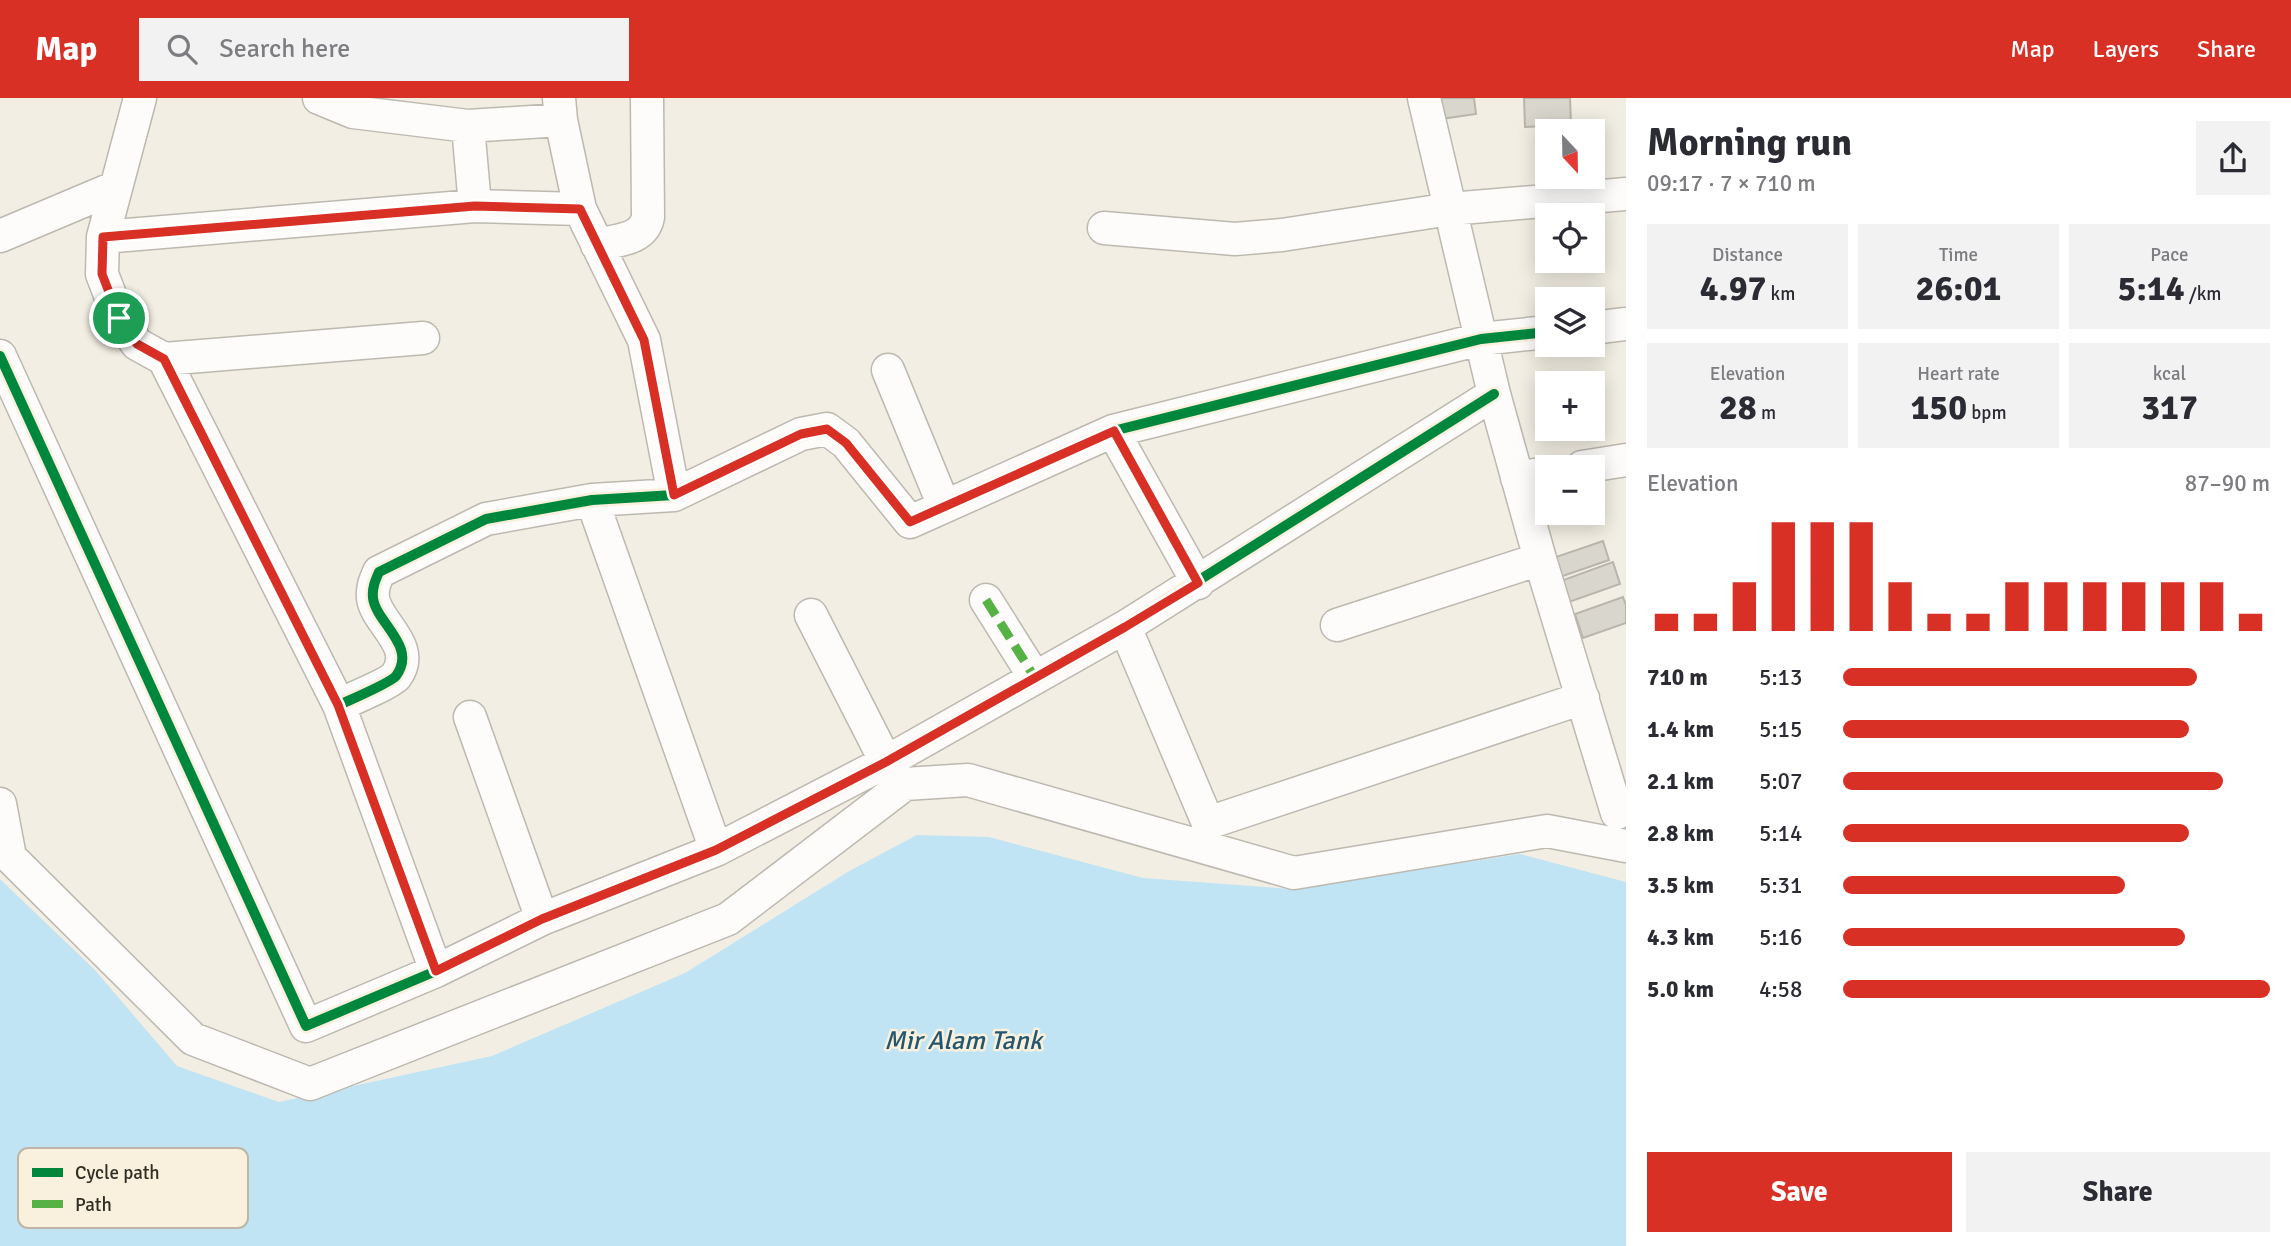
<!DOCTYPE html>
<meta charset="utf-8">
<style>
:root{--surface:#fff;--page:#f2f2f3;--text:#2b2b33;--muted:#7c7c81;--accent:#d93025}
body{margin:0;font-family:Signika,sans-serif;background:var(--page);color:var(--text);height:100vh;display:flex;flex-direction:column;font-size:26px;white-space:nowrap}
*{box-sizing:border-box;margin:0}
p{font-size:23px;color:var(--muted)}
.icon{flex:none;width:38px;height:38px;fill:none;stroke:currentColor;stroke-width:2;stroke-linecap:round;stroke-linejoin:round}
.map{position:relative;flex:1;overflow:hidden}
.sheet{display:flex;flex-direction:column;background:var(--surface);width:665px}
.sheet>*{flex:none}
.needle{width:46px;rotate:158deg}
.fabs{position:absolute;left:1535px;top:21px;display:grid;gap:14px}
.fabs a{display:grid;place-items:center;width:70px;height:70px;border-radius:0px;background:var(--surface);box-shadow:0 4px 18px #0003;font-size:35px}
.pin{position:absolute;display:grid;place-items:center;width:60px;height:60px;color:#fff;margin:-30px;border:4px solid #fff;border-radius:50%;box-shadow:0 2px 7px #0007}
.round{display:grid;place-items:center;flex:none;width:74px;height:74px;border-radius:0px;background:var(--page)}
.head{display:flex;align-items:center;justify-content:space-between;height:119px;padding:0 21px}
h1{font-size:38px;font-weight:800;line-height:52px}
.figures{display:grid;grid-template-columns:repeat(3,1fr);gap:10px;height:119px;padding:7px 21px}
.figures div{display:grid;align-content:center;border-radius:0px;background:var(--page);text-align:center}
.figures b{font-size:35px;font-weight:800}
.figures small{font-size:19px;font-weight:400}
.figures p{font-size:19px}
.chart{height:196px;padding:14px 21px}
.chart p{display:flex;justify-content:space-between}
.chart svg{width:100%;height:126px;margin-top:7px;stroke:var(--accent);stroke-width:6}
.action{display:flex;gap:14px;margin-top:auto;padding:14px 21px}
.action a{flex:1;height:80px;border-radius:0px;background:var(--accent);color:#fff;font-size:28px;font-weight:800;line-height:80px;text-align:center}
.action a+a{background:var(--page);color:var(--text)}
ul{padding:0 21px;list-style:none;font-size:23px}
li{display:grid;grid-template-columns:112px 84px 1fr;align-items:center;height:52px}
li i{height:18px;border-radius:9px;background:var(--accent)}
header{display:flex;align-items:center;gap:42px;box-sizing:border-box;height:98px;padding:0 35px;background:var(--accent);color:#fff}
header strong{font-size:33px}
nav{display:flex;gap:38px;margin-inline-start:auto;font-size:24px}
.search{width:490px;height:63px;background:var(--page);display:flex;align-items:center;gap:18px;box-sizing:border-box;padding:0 24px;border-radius:0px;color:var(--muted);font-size:26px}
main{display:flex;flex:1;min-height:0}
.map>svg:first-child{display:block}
.water{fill:#c1e4f4}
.building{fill:#d9d6cd;stroke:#b9b5ac;stroke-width:2}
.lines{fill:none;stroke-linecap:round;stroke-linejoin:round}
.street-casing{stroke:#bdb9b0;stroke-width:35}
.street{stroke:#fdfcfb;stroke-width:32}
.quiet{stroke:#56b245;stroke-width:9;stroke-dasharray:18 9;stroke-linecap:butt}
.cycleway-casing{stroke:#f9f0dd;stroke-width:15}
.cycleway{stroke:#00873e;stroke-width:10}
.route-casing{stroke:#fff;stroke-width:14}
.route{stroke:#d93025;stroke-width:9}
.labels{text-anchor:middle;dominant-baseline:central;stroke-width:5;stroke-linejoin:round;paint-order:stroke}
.water-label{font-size:26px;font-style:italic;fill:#235770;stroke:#f9f0dd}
.key{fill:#f9f0dd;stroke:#bdb6a6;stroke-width:2}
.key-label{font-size:19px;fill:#312e26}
</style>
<header>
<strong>Map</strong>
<div class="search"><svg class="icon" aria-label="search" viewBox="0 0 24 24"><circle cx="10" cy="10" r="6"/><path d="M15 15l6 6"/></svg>Search here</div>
<nav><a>Map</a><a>Layers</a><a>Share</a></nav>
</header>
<main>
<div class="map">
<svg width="1626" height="1148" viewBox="0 0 1626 1148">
<rect width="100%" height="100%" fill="#f3eee3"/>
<!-- water -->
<path class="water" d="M917 737 989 739 1143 780 1291 791 1520 756 1626 784V1148H0V781L95 872 177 968 279 1004 492 958 685 875 851 772Z"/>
<!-- building -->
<path class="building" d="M1439 0H1474L1476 16 1441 21Z
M1524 0H1570L1571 27 1525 29Z
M1603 443 1609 462 1557 480 1550 461Z
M1613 464 1620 486 1566 505 1558 484Z
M1623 499 1626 507V525L1583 540 1575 516Z"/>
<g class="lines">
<!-- street casing -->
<g class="street-casing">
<path id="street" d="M140 0 103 139 102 176 119 220 137 246 164 261 339 607 436 873
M319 0 353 14 468 28 561 22
M559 0 561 22 580 111 644 242 674 397
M1424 0 1494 296 1540 461 1617 715
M468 28 475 108
M1104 130 1235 141 1282 137 1450 111 1626 96
M0 138 114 90
M103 139 475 108 580 111
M597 147C617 142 644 142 648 119L647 0
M1592 230 1626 226
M0 258 306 928 436 873 542 821 716 752 886 664 1125 529 1494 296
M164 261 423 240
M888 272 944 408
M1113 333 1198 485
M1582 369 1626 362
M1517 380 1547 375
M592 402 716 752
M986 502 1035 580
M811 517 886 664
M1337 527 1540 461
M1125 529 1208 725 1583 600
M339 607C350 602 390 585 396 578 418 548 376 525 373 500 372 490 375 483 379 474L486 421 592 402 674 397 801 336 827 331 846 345 910 424 1113 333 1481 241 1547 234
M470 619 542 821
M0 706 10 759 193 941 310 986 728 821 905 686 968 682 1294 775 1547 733 1626 748"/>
</g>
<!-- street -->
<use href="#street" class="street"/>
<!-- quiet -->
<path class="quiet" d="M986 502 1035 580"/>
<!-- cycleway casing -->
<g class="cycleway-casing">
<path id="cycleway" d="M0 258 306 928 436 873 542 821 716 752 886 664 1125 529 1494 296
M339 607C350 602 390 585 396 578 418 548 376 525 373 500 372 490 375 483 379 474L486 421 592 402 674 397 801 336 827 331 846 345 910 424 1113 333 1481 241 1547 234"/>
</g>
<!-- cycleway -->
<use href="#cycleway" class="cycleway"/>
</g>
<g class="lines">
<!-- route casing -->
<g class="route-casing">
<path id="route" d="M475 108 580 111 644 242 674 397 801 336 827 331 846 345 910 424 1114 333 1198 485 1125 529 886 664 716 752 542 821 436 873 338 607 164 261 137 246 119 220 102 176 103 139Z"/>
</g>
<!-- route -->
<use href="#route" class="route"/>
</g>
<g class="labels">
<!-- water labels -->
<g class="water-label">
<text x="963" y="943">Mir Alam Tank</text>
</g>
</g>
<!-- legend -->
<rect x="18" y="1050" width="230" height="80" rx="10" class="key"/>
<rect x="32" y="1070" width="31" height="9" fill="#00873e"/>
<rect x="32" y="1102" width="31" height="8" fill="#56b245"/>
<g class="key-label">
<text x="75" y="1081">Cycle path</text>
<text x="75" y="1113">Path</text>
</g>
</svg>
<div class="fabs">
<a><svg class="needle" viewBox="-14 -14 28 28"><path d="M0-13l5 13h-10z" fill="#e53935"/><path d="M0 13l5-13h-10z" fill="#7c7c81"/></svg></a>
<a><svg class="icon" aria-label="locate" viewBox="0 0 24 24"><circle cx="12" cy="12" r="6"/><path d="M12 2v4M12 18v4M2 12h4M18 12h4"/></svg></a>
<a><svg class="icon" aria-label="layers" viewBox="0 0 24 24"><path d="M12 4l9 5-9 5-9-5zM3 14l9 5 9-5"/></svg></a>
<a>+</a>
<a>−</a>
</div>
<div class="pin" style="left:119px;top:220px;background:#1e9e55"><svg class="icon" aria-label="arrive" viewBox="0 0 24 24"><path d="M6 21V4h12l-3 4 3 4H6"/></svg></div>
</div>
<section class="sheet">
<div class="head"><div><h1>Morning run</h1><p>09:17 · 7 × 710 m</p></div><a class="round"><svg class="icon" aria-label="share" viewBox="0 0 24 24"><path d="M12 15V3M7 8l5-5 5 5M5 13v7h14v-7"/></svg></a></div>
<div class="figures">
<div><p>Distance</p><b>4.97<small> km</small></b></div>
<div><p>Time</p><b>26:01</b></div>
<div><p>Pace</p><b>5:14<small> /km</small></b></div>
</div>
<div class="figures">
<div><p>Elevation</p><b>28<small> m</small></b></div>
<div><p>Heart rate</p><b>150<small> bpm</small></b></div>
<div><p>kcal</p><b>317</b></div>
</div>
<div class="chart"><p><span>Elevation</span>87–90 m</p>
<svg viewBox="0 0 160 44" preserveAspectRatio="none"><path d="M5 44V38M15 44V38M25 44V27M35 44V6M45 44V6M55 44V6M65 44V27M75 44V38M85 44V38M95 44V27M105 44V27M115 44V27M125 44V27M135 44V27M145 44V27M155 44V38"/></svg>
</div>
<ul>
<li><b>710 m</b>5:13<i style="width:83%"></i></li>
<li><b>1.4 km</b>5:15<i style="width:81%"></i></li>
<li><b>2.1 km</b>5:07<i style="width:89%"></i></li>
<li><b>2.8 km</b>5:14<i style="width:81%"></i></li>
<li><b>3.5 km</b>5:31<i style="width:66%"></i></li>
<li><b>4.3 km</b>5:16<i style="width:80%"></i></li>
<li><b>5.0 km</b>4:58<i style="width:100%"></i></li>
</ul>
<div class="action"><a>Save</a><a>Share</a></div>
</section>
</main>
